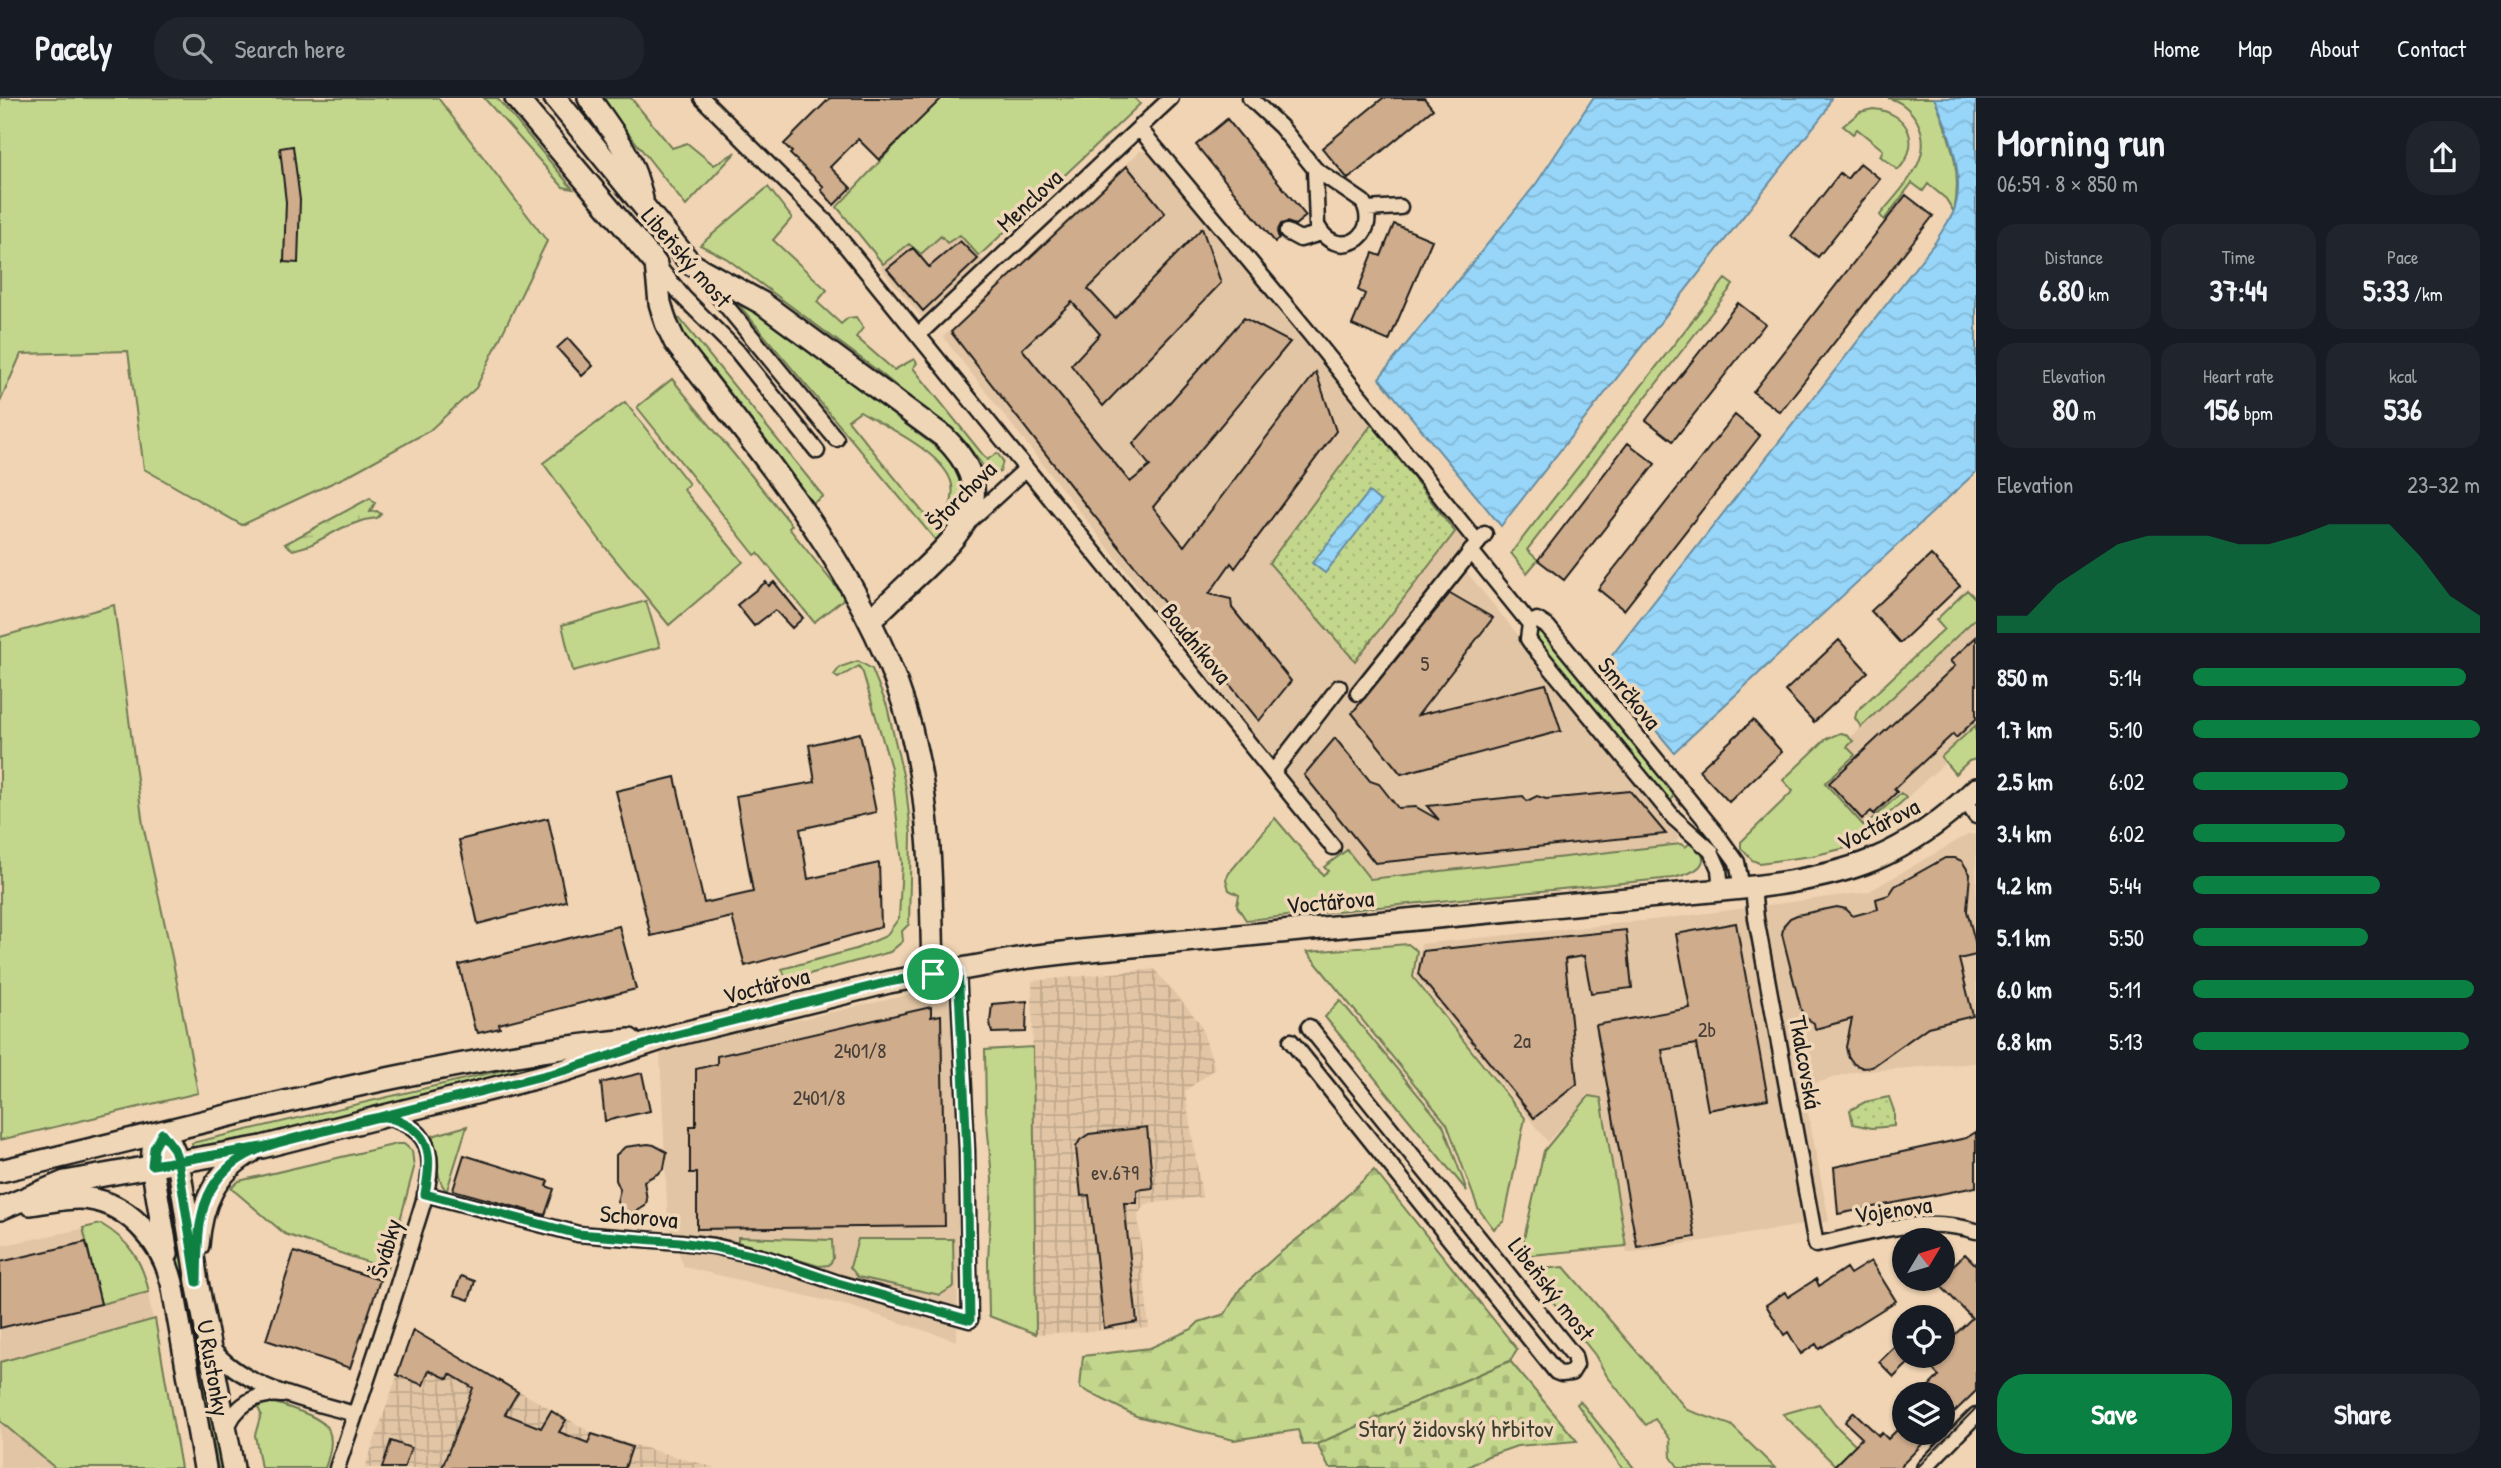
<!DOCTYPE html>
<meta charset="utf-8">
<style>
:root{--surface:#171b24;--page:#20242c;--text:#f1f3f6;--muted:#9ea1a6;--line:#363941;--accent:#0b8043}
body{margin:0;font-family:"Patrick Hand",sans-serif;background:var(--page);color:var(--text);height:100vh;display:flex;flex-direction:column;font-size:26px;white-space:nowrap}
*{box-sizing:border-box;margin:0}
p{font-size:23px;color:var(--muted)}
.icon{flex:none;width:38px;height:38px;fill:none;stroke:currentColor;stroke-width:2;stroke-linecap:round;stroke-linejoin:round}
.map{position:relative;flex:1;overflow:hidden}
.sheet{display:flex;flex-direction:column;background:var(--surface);width:525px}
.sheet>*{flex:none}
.needle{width:46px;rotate:52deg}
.fabs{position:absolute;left:1892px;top:1130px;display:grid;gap:14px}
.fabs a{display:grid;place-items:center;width:63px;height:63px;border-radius:50%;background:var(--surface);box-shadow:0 2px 5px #0004;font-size:35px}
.pin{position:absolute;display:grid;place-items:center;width:60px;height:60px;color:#fff;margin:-30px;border:4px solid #fff;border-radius:50%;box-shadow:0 2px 7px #0007}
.round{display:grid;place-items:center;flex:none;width:74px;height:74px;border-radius:28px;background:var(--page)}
.headline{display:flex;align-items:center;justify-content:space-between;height:119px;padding:0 21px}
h1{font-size:38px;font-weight:700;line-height:52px}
.figures{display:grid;grid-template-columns:repeat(3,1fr);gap:10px;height:119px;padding:7px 21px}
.figures div{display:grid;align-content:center;border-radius:18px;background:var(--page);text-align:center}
.figures b{font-size:30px;font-weight:700}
.figures small{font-size:19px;font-weight:400}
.figures p{font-size:19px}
.chart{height:196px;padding:14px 21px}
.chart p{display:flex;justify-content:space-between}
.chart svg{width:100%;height:126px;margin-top:7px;fill:var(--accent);opacity:.7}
.primary-button{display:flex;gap:14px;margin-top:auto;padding:14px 21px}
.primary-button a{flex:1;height:80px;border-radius:28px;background:var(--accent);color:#fff;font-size:28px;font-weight:700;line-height:80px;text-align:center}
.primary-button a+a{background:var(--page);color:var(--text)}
ul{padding:0 21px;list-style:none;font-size:23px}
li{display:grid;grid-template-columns:112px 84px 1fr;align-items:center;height:52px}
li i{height:18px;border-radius:9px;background:var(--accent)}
header{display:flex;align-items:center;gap:42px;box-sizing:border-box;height:98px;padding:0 35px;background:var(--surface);border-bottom:2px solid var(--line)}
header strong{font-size:33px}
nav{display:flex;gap:38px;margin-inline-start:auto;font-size:24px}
.search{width:490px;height:63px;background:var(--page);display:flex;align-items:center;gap:18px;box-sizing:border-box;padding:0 24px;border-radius:28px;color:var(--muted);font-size:26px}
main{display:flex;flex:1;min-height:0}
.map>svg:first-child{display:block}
.built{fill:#e2c5a4}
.industrial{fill:url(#industrial-grid)}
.green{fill:#c3d78c;stroke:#707a54;stroke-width:2;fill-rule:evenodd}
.forest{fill:url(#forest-firs);stroke:#707a54;stroke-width:2}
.wetland{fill:url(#wetland-marsh);stroke:#707a54;stroke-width:2}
.cemetery{fill:url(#cemetery-stones);stroke:#707a54;stroke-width:2}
.park{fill:url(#park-dots);stroke:#707a54;stroke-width:2}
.water{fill:url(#water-waves);stroke:#668ca1;stroke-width:2}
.building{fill:#ceac8c;stroke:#1c1c1c;stroke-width:2}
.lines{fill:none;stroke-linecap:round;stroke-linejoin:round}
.street-casing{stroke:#1c1c1c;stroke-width:19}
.secondary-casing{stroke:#1c1c1c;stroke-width:26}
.street{stroke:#efd6b7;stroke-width:14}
.secondary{stroke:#efd6b7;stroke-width:21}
.tram{stroke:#1c1c1c;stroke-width:2}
.route-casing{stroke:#fff;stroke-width:14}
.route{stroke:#0b8043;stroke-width:9}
.labels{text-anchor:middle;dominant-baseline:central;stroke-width:7;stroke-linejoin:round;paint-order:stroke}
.number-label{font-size:21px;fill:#484038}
.street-label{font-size:24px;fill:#1c1c1c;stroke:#efd6b7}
.park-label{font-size:24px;fill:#3d4132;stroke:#efd6b7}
</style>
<header>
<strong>Pacely</strong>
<div class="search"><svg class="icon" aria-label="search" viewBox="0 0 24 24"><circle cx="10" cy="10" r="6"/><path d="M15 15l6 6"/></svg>Search here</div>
<nav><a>Home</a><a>Map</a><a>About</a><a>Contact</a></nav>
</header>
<main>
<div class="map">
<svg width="1976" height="1370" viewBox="0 0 1976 1370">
<defs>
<pattern id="industrial-grid" width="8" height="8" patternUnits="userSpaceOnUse" patternTransform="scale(1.75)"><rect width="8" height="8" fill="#e2c5a4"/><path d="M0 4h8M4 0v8" fill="none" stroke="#c1a98d"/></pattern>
<pattern id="forest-firs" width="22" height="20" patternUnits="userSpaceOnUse" patternTransform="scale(1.75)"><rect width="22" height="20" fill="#c3d78c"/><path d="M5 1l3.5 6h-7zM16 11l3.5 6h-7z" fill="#a7b878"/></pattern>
<pattern id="wetland-marsh" width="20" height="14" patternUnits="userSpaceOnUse" patternTransform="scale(1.75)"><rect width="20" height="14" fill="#c3d78c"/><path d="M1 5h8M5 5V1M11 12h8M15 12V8" fill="none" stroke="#a7b878"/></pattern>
<pattern id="cemetery-stones" width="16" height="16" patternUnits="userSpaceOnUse" patternTransform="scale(1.75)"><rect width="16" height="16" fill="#c3d78c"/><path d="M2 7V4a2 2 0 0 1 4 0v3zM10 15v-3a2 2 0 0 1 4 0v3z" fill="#a7b878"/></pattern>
<pattern id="park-dots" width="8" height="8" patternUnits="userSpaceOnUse" patternTransform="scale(1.75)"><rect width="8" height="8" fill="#c3d78c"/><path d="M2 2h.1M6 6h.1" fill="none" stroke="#a7b878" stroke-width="1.8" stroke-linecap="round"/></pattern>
<pattern id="water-waves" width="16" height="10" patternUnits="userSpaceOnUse" patternTransform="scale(1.75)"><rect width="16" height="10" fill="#97d6f9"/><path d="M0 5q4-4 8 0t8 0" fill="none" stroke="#82b7d5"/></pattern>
</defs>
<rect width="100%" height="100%" fill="#f0d4b3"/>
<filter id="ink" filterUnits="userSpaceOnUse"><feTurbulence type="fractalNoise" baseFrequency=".0143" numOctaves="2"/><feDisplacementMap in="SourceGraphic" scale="14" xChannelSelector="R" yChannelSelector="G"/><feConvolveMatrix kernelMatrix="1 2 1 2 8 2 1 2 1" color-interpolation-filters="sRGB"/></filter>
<g filter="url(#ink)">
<!-- built -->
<path class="built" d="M1140 53 1149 54 1469 444 1456 461 1680 736 1668 764 1369 783 943 239Z
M960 137 985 164 923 221 880 169 909 146 941 138Z
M1976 522V636L1863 740 1808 679Z
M1969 736 1976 737V965L1853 974 1803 989 1829 1123 1627 1155 1603 1000 1589 997 1548 1044 1416 879 1421 846 1662 821 1868 794Z
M939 890 960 919 957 1243 849 1208 684 1169 668 1126 660 953Z
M101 1127 145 1180 181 1370H0V1148Z"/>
<!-- industrial -->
<path class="industrial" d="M1154 871 1200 925 1215 971 1185 993 1202 1099 1147 1106 1138 1116 1149 1230 1036 1236 1032 883Z
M413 1232 592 1335 716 1370H365Z"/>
<!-- green -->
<path class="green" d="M0 0H438L547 143 476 290 429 333 347 378 242 427 144 371 128 253 21 256 0 304Z
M484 0H497L573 91 563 89Z
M601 0H631L672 50 687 45 714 67 736 54 686 108Z
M939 0H1135L1140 6 979 158 960 137 947 145 941 138 921 156 909 146 883 166 837 109Z
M1888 0H1934L1936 3C1950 43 1963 71 1954 114L1946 101 1928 86 1923 93 1912 85 1884 122 1880 117C1901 90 1937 60 1917 23 1910 11 1901 3 1888 0Z
M1873 11C1908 14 1923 45 1898 72L1880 58 1883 52 1857 31 1853 36 1843 28 1860 14Z
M768 89 792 120 773 142 827 192 817 204 841 226 848 220 856 219 863 230 856 239 894 272 914 261 917 265 913 270 987 362 997 355 1003 363 1000 374 994 376 987 373 965 344 878 273 726 160 700 147Z
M1725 181 1733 187 1527 452 1538 462 1527 475 1511 455Z
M738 199 941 353C974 390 964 407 937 444L734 201ZM860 313C886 329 946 356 952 387 955 404 946 419 938 433L848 322Z
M675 219 680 221 823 398 810 407 677 226Z
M672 281 792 427 789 430 845 500 814 524 758 455 755 457 637 309Z
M625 304 689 386 683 391 743 464 669 527 605 449 543 365Z
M1967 492 1976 501V520L1861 629 1855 620 1857 613 1944 531 1936 522Z
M646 503 660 549 573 573 562 527Z
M114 507 143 727 172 859 198 995 0 1042V539Z
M1536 529 1544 533 1674 694 1671 703 1665 701 1536 542 1533 532Z
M858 563 872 571 887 608 906 690 911 736 909 826 902 833 903 843 890 854 787 882 782 871 856 851 886 838 899 820 902 765 891 670 863 575 859 568 838 580 834 577 840 569Z
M1976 627V661L1969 663 1955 676 1941 659Z
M1840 635 1845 636 1853 643 1847 649 1855 657 1825 685 1864 728 1901 695 1906 700 1854 748 1812 758 1759 765 1752 762 1741 750V744L1793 693 1783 682 1826 641Z
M1275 720 1323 777 1328 773 1324 769 1347 752 1370 781 1681 746 1685 749 1692 744C1717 765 1695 775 1673 780L1246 822 1237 808 1239 797 1229 792 1226 781 1229 775Z
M1408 846 1417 853 1413 879 1525 1020 1504 1123 1494 1131 1478 1110 1447 1026 1307 854Z
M1340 902 1443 1027 1467 1093 1325 919Z
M1033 949 1036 1236 989 1218 988 1164 992 1081 986 1012 985 952Z
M541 963 542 967 193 1054 192 1045Z
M1589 998 1601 1000 1626 1148 1520 1158 1544 1053Z
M467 1028 447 1092V1093C433 1080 440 1056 432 1038Z
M397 1046H404L412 1053 414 1070 387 1171 285 1136 231 1090 239 1083Z
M171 1094 225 1370H218L165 1096Z
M101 1126C129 1142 142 1163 149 1194L101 1206 83 1130Z
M738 1139 832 1142 833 1161 829 1167 819 1168 738 1144Z
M858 1141H953L954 1188 940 1197 858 1179 850 1169Z
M1564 1169 1687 1312 1731 1327 1775 1370H1679L1671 1359 1670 1341 1655 1321 1646 1327 1607 1278 1595 1257 1528 1172Z
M155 1221 181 1370H55L0 1323V1264Z
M1580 1303 1634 1370H1622L1577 1306Z
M264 1305C276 1304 285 1308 296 1312 331 1324 338 1334 325 1370H261L255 1337 261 1316 257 1307Z
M1819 1306 1835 1327 1856 1347 1835 1367 1783 1316Z"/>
<!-- forest -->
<path class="forest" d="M1374 1072 1517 1251 1510 1263 1317 1346 1303 1347 1298 1332 1234 1342 1136 1318 1080 1290 1083 1258 1150 1250 1192 1231 1199 1224 1225 1216 1240 1191 1276 1158 1322 1121Z"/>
<!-- wetland -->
<path class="wetland" d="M370 400 375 405 370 414 377 413 381 416 377 420 364 422 342 430 310 447 293 452 285 446Z"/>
<!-- cemetery -->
<path class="cemetery" d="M1510 1263 1577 1343 1517 1348 1488 1358 1466 1370H1329L1317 1346Z"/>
<!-- park -->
<path class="park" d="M1372 326 1455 434 1355 563 1269 465Z
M1889 999 1894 1013V1028L1872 1030 1853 1026 1850 1012 1865 1004Z"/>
<!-- water -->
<path class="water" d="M1593 0H1831L1825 14 1501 428 1379 280 1536 86Z
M1934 0H1976V374L1674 654 1603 569 1936 143C1941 134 1948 125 1953 115 1967 83 1949 30 1934 0Z
M1369 394 1381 404 1325 475 1312 465Z"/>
<!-- building -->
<path class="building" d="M830 0H942L879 62 858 41 830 69 851 90 834 107 821 92 824 89 790 56 792 54 784 46Z
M1383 0H1424L1433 11 1348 81 1322 50Z
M1227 21 1306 118 1295 127 1287 124 1281 126 1277 134 1279 140 1275 144 1196 47Z
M293 48 300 102 298 165 284 164 286 104 280 50Z
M1860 65 1880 81 1818 159 1791 138 1840 75 1847 81Z
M1127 68 1165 115 1088 191 1115 220 1202 130 1221 185 1103 308 1071 267 1100 236 1072 204 1022 251 1130 384 1150 368 1133 346 1244 220 1290 244 1153 409 1184 448 1316 274 1336 333 1235 470 1231 465 1209 496 1231 501 1232 510 1291 583 1259 623 1080 400 951 234Z
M1906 97 1933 118 1780 314 1753 294Z
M1394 126 1432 142 1389 243 1352 227 1365 196 1358 192 1373 155 1381 158Z
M960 143 978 161 923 213 887 171 913 150 929 169Z
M1738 205 1765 226 1673 343 1646 322Z
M568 240 593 268 582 278 557 250Z
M1735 317 1760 338 1624 512 1598 491Z
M1628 345 1655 366 1564 482 1538 462Z
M1931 457 1960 488 1900 545 1871 513Z
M766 484 769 488 774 484 803 520 792 530 775 512 754 528 737 507Z
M1450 495 1493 520 1418 617 1546 586 1561 633 1401 676 1352 615Z
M1976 539V621L1956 640 1953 636 1894 691 1897 694 1874 716 1871 713 1862 721 1829 685 1955 568 1950 563Z
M1839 542 1868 574 1814 624 1785 593Z
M1753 622 1782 654 1729 704 1699 672Z
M860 635 876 714 800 731 808 781 879 765 881 829 745 868 732 819 651 838 616 693 675 679 704 805 753 794 736 698 815 684 809 647Z
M1335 640 1370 683 1379 686 1398 710 1416 709 1439 722 1427 708 1523 698 1527 703 1537 698 1546 701 1630 693 1666 736 1375 765 1304 677Z
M548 720 566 803 478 826 459 742Z
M1945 760H1955L1962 763 1970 776 1967 813 1976 847V857L1959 861 1973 918 1928 929 1872 969 1863 970 1854 966 1848 958 1846 949 1852 921 1815 931 1814 925 1806 920 1801 912 1782 836 1784 827 1790 820 1797 817 1837 809 1846 811 1853 818 1878 811 1876 801 1889 797 1895 788Z
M1736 825 1768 1001 1708 1012 1696 946 1662 952 1695 1139 1637 1149 1596 927 1690 910 1676 836Z
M619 828 636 891 499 926 500 930 478 935 477 932H475L459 867Z
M1626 832 1632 890 1591 895 1584 858 1565 861 1577 986 1534 1020 1418 876 1423 853Z
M1027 903 1026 934 992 935 990 924 992 906Z
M931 909V919L941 917 945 1128 697 1131V1075H690V1028H696V971L717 966V958Z
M642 975 650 1013 605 1023 601 985Z
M1147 1029 1153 1090 1137 1092V1105H1124L1137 1224 1104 1230 1089 1097 1081 1098 1076 1049 1080 1042 1089 1036Z
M1976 1034V1089L1838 1116 1834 1069 1966 1040Z
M648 1046 654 1047 667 1054 664 1070 659 1075 644 1083 647 1102 645 1108 634 1115 627 1114 617 1104 620 1091 616 1082V1057L625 1049Z
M464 1057 548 1083 546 1088 554 1091 545 1117 453 1092Z
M86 1144 101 1206 0 1230V1164Z
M294 1154 380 1182 350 1270 266 1242Z
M1965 1156 1976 1167V1293L1942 1326V1297H1920L1939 1278 1920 1258H1942V1249L1972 1220 1937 1184 1942 1181V1178Z
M1871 1163 1896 1203 1819 1251 1816 1246 1801 1256 1788 1234 1784 1237 1766 1207 1785 1194 1788 1199 1816 1181 1819 1188 1846 1170 1850 1176Z
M461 1178 475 1183 469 1202 454 1197Z
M413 1232 518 1294 505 1316 541 1330 551 1313 566 1322 559 1334 588 1345 592 1336 632 1349 625 1370H442L473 1290 450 1276 448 1281 429 1272 423 1287 397 1277Z
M1904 1240V1258H1916L1894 1279 1879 1264Z
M1854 1314 1879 1338 1882 1335 1888 1341 1904 1325V1335H1933L1899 1370H1832L1862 1340 1845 1324Z
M391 1343 411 1350 404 1370H382Z"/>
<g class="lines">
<!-- street casing -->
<g class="street-casing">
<path id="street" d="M702 0 828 126 1333 749
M1250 0 1281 29 1315 71 1363 104C1382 140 1335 164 1317 127L1315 71
M1139 30 1310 236 1478 445
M1367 111 1400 109
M1287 134 1300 141 1321 135
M657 167 684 200 737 253 817 353
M699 175 836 341
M918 237 1171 0
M968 424 1026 371
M1471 453 1530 526
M1530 526 1537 522 1548 529 1716 735 1737 764 1742 790
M1530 526 1528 541 1533 548 1674 720 1711 753 1719 771 1721 792
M1358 595 1485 436
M1273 674 1339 589
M1965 702 1976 718
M1753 789 1756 820 1816 1147C1868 1135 1923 1117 1976 1133
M1291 943 1556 1274 1561 1276 1571 1275 1576 1267 1574 1258 1309 929
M425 1096 578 1136 680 1144 714 1148 765 1160 838 1185 970 1222 967 1052 958 872
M210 1248C244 1291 306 1302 355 1316
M226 1334C233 1308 256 1294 282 1297
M337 1370C363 1294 389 1218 412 1141 419 1115 435 1080 428 1053 423 1032 403 1023 384 1019
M1924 1370 1976 1317"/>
</g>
<!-- secondary casing -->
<g class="secondary-casing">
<path id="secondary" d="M516 0 656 166 660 205 666 225 675 244C769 366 885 499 916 653 932 727 931 801 933 876
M555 0 691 166 762 205 944 339C997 392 971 426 925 470 906 488 888 505 870 523
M589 0C614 36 633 57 642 101
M162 1035 170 1045 178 1063 197 1184 233 1370
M153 1053 152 1067 167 1156
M0 1073C209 1025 416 963 630 942
M30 1106C46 1104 62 1100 79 1100 126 1101 162 1143 172 1185L205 1370
M0 1111 65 1084 262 1049 566 972 671 938 889 884 1029 859 1080 853 1753 789C1848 778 1906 759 1976 691
M198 1147C201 1106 215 1074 252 1053"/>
</g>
<!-- street -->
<use href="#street" class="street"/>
<!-- secondary -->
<use href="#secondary" class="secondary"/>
<!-- tram -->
<path class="tram" d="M1917 1370 1976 1310"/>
</g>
</g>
<g class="lines" filter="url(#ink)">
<!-- route casing -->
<g class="route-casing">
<path id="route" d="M933 876 889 884 671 938 566 972 383 1018 262 1049 178 1063 174 1051 162 1035 154 1050 152 1067 178 1063 197 1184C198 1154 196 1117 212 1090 235 1050 282 1044 323 1033 338 1030 372 1018 385 1019 392 1020 399 1023 405 1026 435 1040 430 1069 425 1096L578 1136 680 1144 714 1149 765 1160 838 1185 970 1222 967 1052 958 872 933 876"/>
</g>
<!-- route -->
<use href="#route" class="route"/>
</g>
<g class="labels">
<!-- number labels -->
<g class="number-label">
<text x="1425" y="565">5</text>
<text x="1707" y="931">2b</text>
<text x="1522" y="942">2a</text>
<text x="860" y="952">2401/8</text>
<text x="819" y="999">2401/8</text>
<text x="1115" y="1074">ev.679</text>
</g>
<!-- street labels -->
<g class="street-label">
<text transform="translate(1029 102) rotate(-43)">Menclova</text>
<text transform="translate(687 159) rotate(49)">Libeňský most</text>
<text transform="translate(961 397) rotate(-45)">Štorchova</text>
<text transform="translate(1197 545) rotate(51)">Boudníkova</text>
<text transform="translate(1630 595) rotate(51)">Smrčkova</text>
<text transform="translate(1878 726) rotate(-27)">Voctářova</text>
<text transform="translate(1330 803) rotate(-5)">Voctářova</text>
<text transform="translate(766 887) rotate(-14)">Voctářova</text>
<text transform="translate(1806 964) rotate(80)">Tkalcovská</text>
<text transform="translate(1893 1111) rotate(-8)">Vojenova</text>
<text transform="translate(639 1118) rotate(5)">Schorova</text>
<text transform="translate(385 1150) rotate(-74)">Švábky</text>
<text transform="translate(1552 1191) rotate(52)">Libeňský most</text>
<text transform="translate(214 1270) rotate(80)">U Rustonky</text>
</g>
<!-- park labels -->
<g class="park-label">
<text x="1456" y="1330">Starý židovský hřbitov</text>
</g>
</g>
</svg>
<div class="fabs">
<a><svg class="needle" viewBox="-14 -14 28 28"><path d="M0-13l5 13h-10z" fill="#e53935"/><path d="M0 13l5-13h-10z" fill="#9ea1a6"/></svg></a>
<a><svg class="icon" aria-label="locate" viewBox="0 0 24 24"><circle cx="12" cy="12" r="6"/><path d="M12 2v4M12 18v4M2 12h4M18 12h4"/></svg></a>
<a><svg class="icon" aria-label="layers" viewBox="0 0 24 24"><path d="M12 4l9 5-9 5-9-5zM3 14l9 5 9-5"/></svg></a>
</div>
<div class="pin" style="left:933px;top:876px;background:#1e9e55"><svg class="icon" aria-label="arrive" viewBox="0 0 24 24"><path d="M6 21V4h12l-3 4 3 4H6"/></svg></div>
</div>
<section class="sheet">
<div class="headline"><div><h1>Morning run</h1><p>06:59 · 8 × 850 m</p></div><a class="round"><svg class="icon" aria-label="share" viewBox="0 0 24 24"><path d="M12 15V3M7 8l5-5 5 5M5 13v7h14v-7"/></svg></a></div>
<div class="figures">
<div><p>Distance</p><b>6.80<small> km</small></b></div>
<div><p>Time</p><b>37:44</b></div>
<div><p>Pace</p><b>5:33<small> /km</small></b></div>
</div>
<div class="figures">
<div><p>Elevation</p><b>80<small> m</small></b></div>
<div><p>Heart rate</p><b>156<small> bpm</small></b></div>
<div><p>kcal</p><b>536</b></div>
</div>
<div class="chart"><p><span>Elevation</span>23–32 m</p>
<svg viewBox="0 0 160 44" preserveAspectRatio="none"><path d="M0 44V38L10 38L20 27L30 20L40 13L50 10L60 10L70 10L80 13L90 13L100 10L110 6L120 6L130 6L140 17L150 31L160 38V44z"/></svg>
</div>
<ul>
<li><b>850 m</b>5:14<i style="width:95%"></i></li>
<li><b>1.7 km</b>5:10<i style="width:100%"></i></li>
<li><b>2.5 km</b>6:02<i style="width:54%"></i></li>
<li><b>3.4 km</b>6:02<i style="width:53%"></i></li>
<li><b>4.2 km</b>5:44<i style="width:65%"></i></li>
<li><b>5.1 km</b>5:50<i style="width:61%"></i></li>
<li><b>6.0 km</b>5:11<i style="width:98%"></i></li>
<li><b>6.8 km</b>5:13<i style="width:96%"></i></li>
</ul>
<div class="primary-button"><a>Save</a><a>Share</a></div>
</section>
</main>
